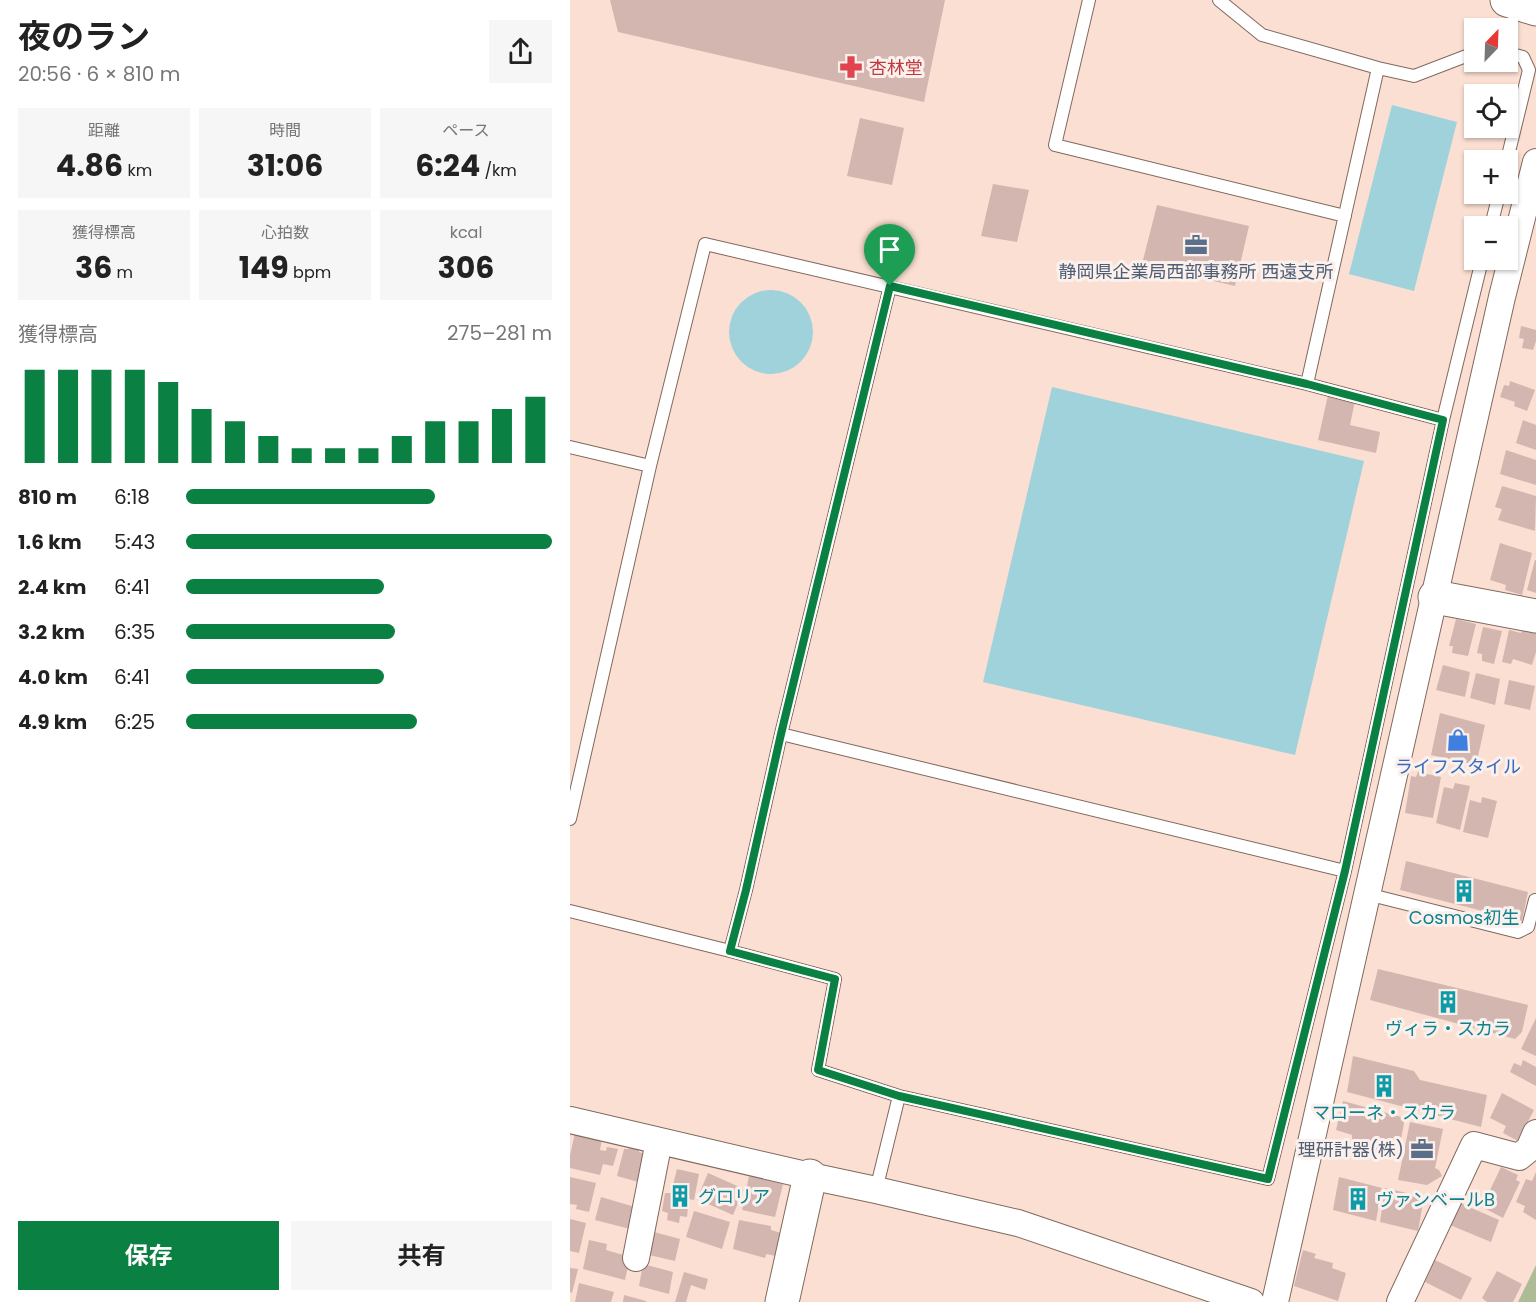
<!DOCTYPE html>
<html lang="ja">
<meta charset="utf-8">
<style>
:root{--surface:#fff;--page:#f6f6f6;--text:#222;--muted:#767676;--accent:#0b8043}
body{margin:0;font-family:Poppins,"Noto Sans JP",sans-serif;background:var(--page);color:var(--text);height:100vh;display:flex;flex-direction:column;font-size:22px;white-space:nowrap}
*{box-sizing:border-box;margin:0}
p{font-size:20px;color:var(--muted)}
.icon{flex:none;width:33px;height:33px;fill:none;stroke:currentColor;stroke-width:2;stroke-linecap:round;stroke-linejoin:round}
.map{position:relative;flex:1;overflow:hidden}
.sheet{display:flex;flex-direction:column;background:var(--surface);width:570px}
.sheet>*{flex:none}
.needle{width:39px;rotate:23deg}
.fabs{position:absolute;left:894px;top:18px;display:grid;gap:12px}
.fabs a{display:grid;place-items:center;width:54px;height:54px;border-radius:0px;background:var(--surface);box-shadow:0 2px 4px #0004;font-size:30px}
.pin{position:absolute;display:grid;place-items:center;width:51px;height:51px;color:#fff;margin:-62px -26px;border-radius:50% 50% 50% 0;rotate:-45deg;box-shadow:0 0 6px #0007}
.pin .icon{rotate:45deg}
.round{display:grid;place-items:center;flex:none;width:63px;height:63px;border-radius:0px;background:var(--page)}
.summary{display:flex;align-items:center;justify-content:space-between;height:102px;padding:0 18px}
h1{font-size:33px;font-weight:700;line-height:45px}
.figures{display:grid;grid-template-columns:repeat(3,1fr);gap:9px;height:102px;padding:6px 18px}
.figures div{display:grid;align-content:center;border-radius:0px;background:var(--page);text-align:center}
.figures b{font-size:30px;font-weight:700}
.figures small{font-size:16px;font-weight:400}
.figures p{font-size:16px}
.chart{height:168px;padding:12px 18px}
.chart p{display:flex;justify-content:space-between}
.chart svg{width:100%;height:108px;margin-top:6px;stroke:var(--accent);stroke-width:6}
.button{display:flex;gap:12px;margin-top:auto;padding:12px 18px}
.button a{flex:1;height:69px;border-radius:0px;background:var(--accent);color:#fff;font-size:24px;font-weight:700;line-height:69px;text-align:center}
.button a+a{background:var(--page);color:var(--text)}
ul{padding:0 18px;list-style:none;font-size:20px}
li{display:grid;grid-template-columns:96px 72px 1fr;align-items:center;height:45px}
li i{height:15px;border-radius:8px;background:var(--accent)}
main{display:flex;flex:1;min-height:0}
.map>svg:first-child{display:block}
.forest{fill:#adbc97}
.water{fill:#a0d2db}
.building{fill:#d3b6b0}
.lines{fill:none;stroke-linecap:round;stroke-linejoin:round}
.lane-casing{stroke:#81695e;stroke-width:14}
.street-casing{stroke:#81695e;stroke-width:28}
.secondary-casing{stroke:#81695e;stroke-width:35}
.lane{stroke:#fff;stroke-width:12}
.street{stroke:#fff;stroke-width:26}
.secondary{stroke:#fff;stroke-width:33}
.route-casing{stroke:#fff;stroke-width:12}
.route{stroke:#0b8043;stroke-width:8}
.labels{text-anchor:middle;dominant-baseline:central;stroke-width:6;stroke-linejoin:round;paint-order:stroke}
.health-label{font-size:18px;fill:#be3a42;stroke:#fbf0eb;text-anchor:start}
.service-label{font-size:18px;fill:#4e5e75;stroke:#fbf0eb}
.shop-label{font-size:18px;fill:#366cbe;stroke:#fbf0eb}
.culture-label{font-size:18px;fill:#0d838f;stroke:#fbf0eb}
</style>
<main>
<section class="sheet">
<div class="summary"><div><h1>夜のラン</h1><p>20:56 · 6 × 810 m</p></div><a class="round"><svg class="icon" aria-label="share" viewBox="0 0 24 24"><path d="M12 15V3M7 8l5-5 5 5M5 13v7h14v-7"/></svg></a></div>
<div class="figures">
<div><p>距離</p><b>4.86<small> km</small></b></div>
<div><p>時間</p><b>31:06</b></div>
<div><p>ペース</p><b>6:24<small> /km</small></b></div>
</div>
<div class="figures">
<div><p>獲得標高</p><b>36<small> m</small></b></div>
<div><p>心拍数</p><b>149<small> bpm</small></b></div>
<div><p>kcal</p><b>306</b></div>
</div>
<div class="chart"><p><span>獲得標高</span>275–281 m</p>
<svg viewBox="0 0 160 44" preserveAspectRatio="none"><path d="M5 44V6M15 44V6M25 44V6M35 44V6M45 44V11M55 44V22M65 44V27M75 44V33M85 44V38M95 44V38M105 44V38M115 44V33M125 44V27M135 44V27M145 44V22M155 44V17"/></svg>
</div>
<ul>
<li><b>810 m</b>6:18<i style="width:68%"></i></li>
<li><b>1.6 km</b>5:43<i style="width:100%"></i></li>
<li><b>2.4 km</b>6:41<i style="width:54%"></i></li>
<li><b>3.2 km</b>6:35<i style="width:57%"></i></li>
<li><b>4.0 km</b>6:41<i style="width:54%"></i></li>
<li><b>4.9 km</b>6:25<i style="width:63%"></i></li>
</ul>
<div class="button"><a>保存</a><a>共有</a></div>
</section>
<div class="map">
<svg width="966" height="1302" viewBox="0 0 966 1302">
<rect width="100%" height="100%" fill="#fbdfd2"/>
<!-- forest -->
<path class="forest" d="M966 1265V1302H948Z"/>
<!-- water -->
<path class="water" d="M822 105 887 122 844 291 779 274Z
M159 332a42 42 0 1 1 84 0a42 42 0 1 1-84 0Z
M482 387 794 461 725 755 413 682Z"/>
<!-- building -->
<path class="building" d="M40 0H375L354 102 48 32Z
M290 118 334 128 322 185 277 176Z
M423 184 459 190 447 242 411 236Z
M587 205 679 226 665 286 572 264Z
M951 326 966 330V341L963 350 952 348 954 339 949 338Z
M940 381 965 390 957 411 944 406 945 402 930 397 934 385 939 386Z
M758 395 785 401 780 425 810 432 806 453 748 440Z
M953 420 966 425V450L946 443Z
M936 450 966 460V485L930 474Z
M932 486 966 496 965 531 928 520 932 509 925 507Z
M930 543 962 553 952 595 935 590 936 585 920 580Z
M965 560H966V593L957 590Z
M886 619 906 624 898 656 882 653 883 646H879Z
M913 627 932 631 924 664 912 661V654L907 653Z
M953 627 966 630V652L962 665 943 659 941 664 932 662 939 630 951 633Z
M873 665 900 672 895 697 866 690Z
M906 673 930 679 925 705 900 698Z
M939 680 965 686 960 710 934 704Z
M870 713 915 725 906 765 861 755Z
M848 772 871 777 863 818 835 813 841 776 846 777Z
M885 783 900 786 890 830 866 823 874 787 883 789Z
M912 797 927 801 918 838 893 832 900 800 911 803Z
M836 861 958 892 952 921 830 890Z
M808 969 958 1005 952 1032 945 1039 800 1000Z
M966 1018V1056L951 1049Z
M783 1056 844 1071 850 1080 917 1095 911 1127 777 1092Z
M953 1060 966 1067V1086L940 1072 944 1063 951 1066Z
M932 1093 964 1110 948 1141 933 1133 936 1126 920 1118Z
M773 1101 835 1118 827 1160 796 1151 792 1143 782 1140V1135L766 1130Z
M840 1122 873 1129 865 1168 869 1170 872 1176 857 1185 828 1180Z
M5 1133 32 1139 30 1150 36 1151 37 1147 48 1149 43 1166 33 1164 30 1175 0 1168V1155Z
M60 1144 69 1146V1152L78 1155 72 1183 47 1176 54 1149H59Z
M931 1167 948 1175 946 1180 950 1182 933 1218 912 1207Z
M107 1169 129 1174 124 1200 119 1199 117 1217 110 1216 109 1223 97 1220 98 1213 92 1211 95 1193H101Z
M966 1172V1220L953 1212 955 1206 946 1202 956 1179 962 1181Z
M138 1173 174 1189 163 1215 127 1199Z
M179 1176 213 1184 205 1217 172 1210Z
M0 1177 26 1183 19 1212 6 1209 7 1205 0 1204Z
M769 1177 812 1188 806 1221 763 1210Z
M815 1188 854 1197 848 1231 810 1222Z
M31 1197 65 1207 60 1229 25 1220Z
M890 1203 929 1220 921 1242 880 1225Z
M124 1211 160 1222 152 1249 116 1237Z
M0 1219 16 1223 9 1253 0 1251Z
M169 1220 201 1226V1230L211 1233 206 1256 196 1254 195 1258 163 1249Z
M84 1232 110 1239 105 1261 79 1255Z
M19 1240 37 1244 36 1250 60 1257 55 1280 13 1269Z
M733 1250 746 1254 744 1258 763 1263 762 1268 776 1273 768 1301 724 1286Z
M865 1260 902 1278 891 1300 855 1282Z
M73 1264 103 1272 99 1294 69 1286Z
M0 1268 8 1269 2 1293 0 1292Z
M927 1271 952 1284 943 1302H917L912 1298Z
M114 1272 138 1279 135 1290 121 1285 116 1302H105Z
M9 1283 44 1292 41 1302H5Z
M54 1295 76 1301V1302H53Z"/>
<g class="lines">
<!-- lane casing -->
<g class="lane-casing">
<path id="lane" d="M519 0 485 145 775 216
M649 0 692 35 808 68 844 76 904 53
M937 160 959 70 953 57 938 53
M921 226 929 194
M737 384 808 68
M0 447 80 466
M211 734 775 871
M0 819 80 466 135 244 737 384 873 420
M797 894 948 932 958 927 965 900
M0 911 160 951 265 979 248 1070 329 1096 698 1179 775 871 873 420 912 260
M160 951 176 890 211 734 320 286
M306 1190 329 1096"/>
</g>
<!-- street casing -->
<g class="street-casing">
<path id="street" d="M0 1120 240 1176 306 1190 448 1223 681 1302
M66 1258 89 1141
M705 1302 932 297 966 162
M830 1302 904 1145 949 1157 959 1149 966 1133"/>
</g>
<!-- secondary casing -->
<g class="secondary-casing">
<path id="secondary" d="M937 0 966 9
M865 597 966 616
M212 1302 240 1176"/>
</g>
<!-- lane -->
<use href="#lane" class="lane"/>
<!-- street -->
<use href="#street" class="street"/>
<!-- secondary -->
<use href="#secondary" class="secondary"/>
</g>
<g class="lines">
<!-- route casing -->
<g class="route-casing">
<path id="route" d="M320 286 737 384 873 420 775 871 698 1179 329 1096 248 1070 265 979 160 951 176 890 211 734Z"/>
</g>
<!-- route -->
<use href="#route" class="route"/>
</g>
<!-- icons -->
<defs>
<g id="pharmacy-bare" transform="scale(1.8)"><path d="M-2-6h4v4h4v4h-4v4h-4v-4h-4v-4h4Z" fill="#e0444e" stroke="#fbf0eb" stroke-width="2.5" paint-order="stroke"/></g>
<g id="office-bare" transform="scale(1.8)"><path d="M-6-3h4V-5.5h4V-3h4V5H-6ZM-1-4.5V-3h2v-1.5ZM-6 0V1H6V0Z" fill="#5c6f8a" stroke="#fbf0eb" stroke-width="2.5" paint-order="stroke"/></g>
<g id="shop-bare" transform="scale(1.8)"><path d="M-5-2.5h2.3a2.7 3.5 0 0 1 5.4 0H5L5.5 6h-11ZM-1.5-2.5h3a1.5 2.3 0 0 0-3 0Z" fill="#3f7fe0" stroke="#fbf0eb" stroke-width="2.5" paint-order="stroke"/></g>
<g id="building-bare" transform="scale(1.8)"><path d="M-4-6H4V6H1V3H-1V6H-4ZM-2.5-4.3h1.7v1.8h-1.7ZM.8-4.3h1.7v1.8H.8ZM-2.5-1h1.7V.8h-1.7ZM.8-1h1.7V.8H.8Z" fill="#0f9aa8" stroke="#fbf0eb" stroke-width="2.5" paint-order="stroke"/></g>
</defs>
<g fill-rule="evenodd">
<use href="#pharmacy-bare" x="281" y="67"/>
<use href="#office-bare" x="626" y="245"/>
<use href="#shop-bare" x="888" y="740"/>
<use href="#building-bare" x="894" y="891"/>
<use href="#building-bare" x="878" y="1002"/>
<use href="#building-bare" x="814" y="1086"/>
<use href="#office-bare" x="852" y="1149"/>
<use href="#building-bare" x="110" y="1196"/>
<use href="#building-bare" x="788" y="1199"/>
</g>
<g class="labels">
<!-- health labels -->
<g class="health-label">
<text x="299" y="67">杏林堂</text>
</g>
<!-- service labels -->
<g class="service-label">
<text x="626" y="271">静岡県企業局西部事務所 西遠支所</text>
<text x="834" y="1149" text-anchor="end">理研計器(株)</text>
</g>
<!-- shop labels -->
<g class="shop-label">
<text x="888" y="766">ライフスタイル</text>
</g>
<!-- culture labels -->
<g class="culture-label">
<text x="894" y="917">Cosmos初生</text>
<text x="878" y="1028">ヴィラ・スカラ</text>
<text x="814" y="1112">マローネ・スカラ</text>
<text x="128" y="1196" text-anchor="start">グロリア</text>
<text x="806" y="1199" text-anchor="start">ヴァンベールB</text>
</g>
</g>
</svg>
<div class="fabs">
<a><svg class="needle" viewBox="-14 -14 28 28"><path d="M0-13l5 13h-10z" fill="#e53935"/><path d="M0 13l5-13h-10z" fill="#767676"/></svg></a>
<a><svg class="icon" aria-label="locate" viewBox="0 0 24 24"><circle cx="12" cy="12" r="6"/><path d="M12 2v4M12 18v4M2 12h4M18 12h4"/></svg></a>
<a>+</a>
<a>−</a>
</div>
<div class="pin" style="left:320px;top:286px;background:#1e9e55"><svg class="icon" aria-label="arrive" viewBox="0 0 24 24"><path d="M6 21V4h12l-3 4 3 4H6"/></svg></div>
</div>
</main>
